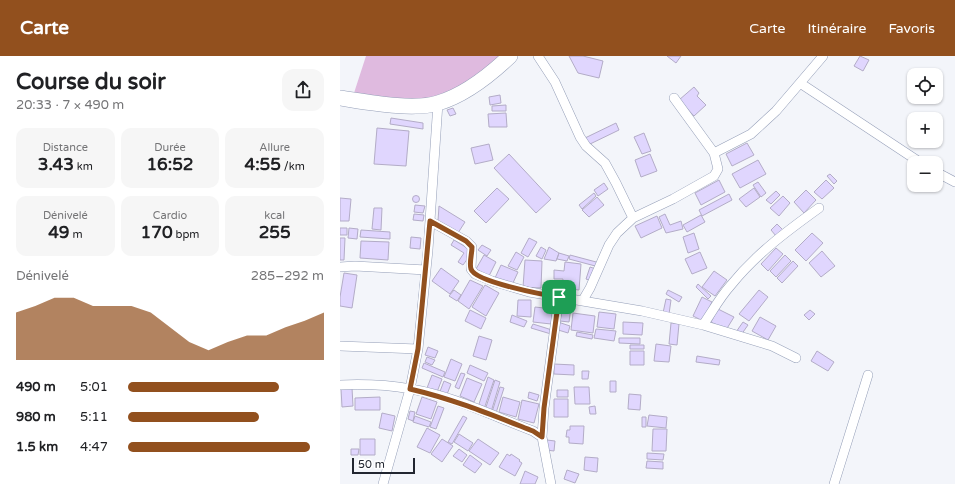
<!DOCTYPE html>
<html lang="fr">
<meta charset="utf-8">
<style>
:root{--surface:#fff;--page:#f6f6f6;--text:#202124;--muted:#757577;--accent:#92501e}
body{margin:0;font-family:"Varela Round",sans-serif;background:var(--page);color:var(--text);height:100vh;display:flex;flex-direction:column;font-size:15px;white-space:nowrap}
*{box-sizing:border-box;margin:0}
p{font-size:13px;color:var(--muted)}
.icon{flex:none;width:22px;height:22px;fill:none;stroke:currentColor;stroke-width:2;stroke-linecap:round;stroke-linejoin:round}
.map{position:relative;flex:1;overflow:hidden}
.panel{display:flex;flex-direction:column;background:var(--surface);width:340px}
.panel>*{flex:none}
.fabs{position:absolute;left:567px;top:12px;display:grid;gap:8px}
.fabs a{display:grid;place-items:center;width:36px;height:36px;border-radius:8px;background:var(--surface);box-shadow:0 1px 3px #0004;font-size:20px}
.scale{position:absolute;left:12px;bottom:10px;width:63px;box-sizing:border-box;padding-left:4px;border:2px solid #222630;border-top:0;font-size:11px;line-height:14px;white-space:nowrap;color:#222630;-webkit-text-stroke:3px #fff;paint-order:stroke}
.pin{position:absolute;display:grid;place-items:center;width:34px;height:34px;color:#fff;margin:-17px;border-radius:8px;box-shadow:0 2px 6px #0006}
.round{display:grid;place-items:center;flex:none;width:42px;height:42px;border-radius:12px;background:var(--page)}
.summary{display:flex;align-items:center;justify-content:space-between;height:68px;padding:0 16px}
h1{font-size:22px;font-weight:700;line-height:30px}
.stats{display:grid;grid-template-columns:repeat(3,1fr);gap:6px;height:68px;padding:4px 16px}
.stats div{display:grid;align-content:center;border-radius:10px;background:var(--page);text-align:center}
.stats b{font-size:17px;font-weight:700}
.stats small{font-size:11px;font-weight:400}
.stats p{font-size:11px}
.chart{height:112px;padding:8px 16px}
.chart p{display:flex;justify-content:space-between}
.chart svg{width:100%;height:72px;margin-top:4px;fill:var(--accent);opacity:.7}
ul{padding:0 16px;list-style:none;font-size:13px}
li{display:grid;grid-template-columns:64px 48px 1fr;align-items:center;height:30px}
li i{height:10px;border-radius:5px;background:var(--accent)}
header{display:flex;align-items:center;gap:24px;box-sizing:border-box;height:56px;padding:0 20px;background:var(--accent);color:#fff}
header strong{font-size:19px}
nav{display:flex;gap:22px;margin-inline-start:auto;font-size:14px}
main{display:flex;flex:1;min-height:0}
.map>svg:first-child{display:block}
.green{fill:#dfbadf}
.building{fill:#e0d6fe;stroke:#b3acc7}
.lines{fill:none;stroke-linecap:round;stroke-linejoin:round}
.minor-casing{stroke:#959fb8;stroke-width:10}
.primary-casing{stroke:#959fb8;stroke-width:16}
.minor{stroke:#fff;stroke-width:9}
.primary{stroke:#fff;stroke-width:15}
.route-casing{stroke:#fff;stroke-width:8}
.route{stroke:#92501e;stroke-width:5}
</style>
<header>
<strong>Carte</strong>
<nav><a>Carte</a><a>Itinéraire</a><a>Favoris</a></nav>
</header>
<main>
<section class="panel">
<div class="summary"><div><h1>Course du soir</h1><p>20:33 · 7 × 490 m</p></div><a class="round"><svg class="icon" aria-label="share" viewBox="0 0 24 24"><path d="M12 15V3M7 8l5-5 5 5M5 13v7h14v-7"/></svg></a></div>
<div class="stats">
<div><p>Distance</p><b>3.43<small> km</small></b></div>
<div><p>Durée</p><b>16:52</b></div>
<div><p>Allure</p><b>4:55<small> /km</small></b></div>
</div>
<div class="stats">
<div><p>Dénivelé</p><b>49<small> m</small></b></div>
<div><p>Cardio</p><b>170<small> bpm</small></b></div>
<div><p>kcal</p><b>255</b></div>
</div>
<div class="chart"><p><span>Dénivelé</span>285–292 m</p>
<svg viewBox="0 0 160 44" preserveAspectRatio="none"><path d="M0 44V15L10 11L20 6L30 6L40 11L50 11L60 11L70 15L80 24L90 33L100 38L110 33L120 29L130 29L140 24L150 20L160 15V44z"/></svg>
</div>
<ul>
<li><b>490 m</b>5:01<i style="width:77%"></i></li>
<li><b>980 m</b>5:11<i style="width:67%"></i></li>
<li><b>1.5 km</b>4:47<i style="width:93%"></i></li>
</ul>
</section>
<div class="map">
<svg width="615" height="428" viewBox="0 0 615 428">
<rect width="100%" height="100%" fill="#f3f5fa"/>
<!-- green -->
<path class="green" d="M26 0H161C142 15 121 34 97 41 73 47 39 40 14 37Z"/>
<!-- building -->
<path class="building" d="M229 0H243L263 5 259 22 238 17Z
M327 0H341L336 7Z
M520 0 529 4 523 15 514 10Z
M354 31 359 37 357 40 366 49 354 60 339 44Z
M160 39 161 47 150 49 149 41Z
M166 49V55H152V50Z
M113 52 116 58 110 60 107 54Z
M166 57 167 71H149L148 58Z
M51 62 83 67V73L50 68Z
M276 67 279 74 248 89 245 82Z
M37 72 69 75 66 110 34 108Z
M304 77 311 95 302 98 294 81Z
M407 87 414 99 392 110 386 98Z
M149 88 153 104 135 108 131 92Z
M169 98 211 143 196 157 154 112Z
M310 98 317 115 301 121 295 104Z
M418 104 426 118 400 132 392 118Z
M490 118 497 125 494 128 487 120Z
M379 124 385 136 361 149 355 137Z
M486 124 494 132 482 143 474 136Z
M418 126 426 137 421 141 413 129Z
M264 127 268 133 258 140 254 134Z
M157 132 169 143 146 167 134 155Z
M414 132 420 141 406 151 399 143Z
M466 134 476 144 464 157 454 146Z
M436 135 440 139 431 148 426 144Z
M254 137 256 140 242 153 239 149Z
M389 138 392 144 362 160 359 154Z
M72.5 143a3.5 3.5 0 1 1 7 0a3.5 3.5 0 1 1-7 0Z
M443 140 450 147 439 160 430 152Z
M257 141 264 149 249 161 242 154Z
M0 142 11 143 9 165H0Z
M75 149 85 150 83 157 74 156Z
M99 150 125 166 118 177 98 165Z
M34 152H42L41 174 32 173Z
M74 158 84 159 83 165 73 164Z
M325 158 330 169 341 165 343 173 326 177 319 161Z
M361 159 365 166 347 176 343 169Z
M317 160 322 172 301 182 295 170Z
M437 168 443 174 436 180 431 174Z
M0 172H7V179H0Z
M9 172 18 173 17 183 8 182Z
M21 174 50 176V183L20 181Z
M354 177 359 193 348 197 343 181Z
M472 177 483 187 466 205 455 194Z
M71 181 81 182 80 193 70 192Z
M0 182H5L4 204H0Z
M189 182 197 186 188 201 181 197Z
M114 184 129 193 131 198 123 209 118 206 124 197 111 189Z
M21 185 49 186 48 204 20 202Z
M142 189 151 194 147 200 138 194Z
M201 191 206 194 202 203 196 200Z
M209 191 219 197 216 205 204 203Z
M436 192 443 198 428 215 421 208Z
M482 195 495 210 481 221 469 207Z
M176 196 184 201 177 214 168 210Z
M360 196 367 212 352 218 345 203Z
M219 197 229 200 227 205 217 203Z
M144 199 156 206 149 220 136 213Z
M230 199 260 207 259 211 229 203Z
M445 199 451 205 436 221 430 215Z
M185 204 202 205 201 232 183 231Z
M453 205 458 210 442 227 437 222Z
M225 206 241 208 239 234 222 232 223 223H214V214L224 215Z
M161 209 178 216 172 229 155 222Z
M250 211 256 213 251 225 246 223Z
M101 212 119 225 110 238 92 225Z
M374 215 387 224 375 240 362 231Z
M4 217 17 219 12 252 0 250V241Z
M130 224 143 230 129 253 118 245Z
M358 228 371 240 368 243 356 231Z
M145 229 159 237 146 260 132 251Z
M114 234 121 239 117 245 109 240Z
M328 234 342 241 339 246 326 238Z
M419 234 428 241 409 265 399 258Z
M362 241 372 246 363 265 353 260Z
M326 243 331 244 329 258 323 257Z
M178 244H191V261L177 260Z
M222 250 231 251 229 266 220 265Z
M195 251 213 253 211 268 193 266Z
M378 253 394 261 386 274 371 266Z
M130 254 146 262 141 273 125 265Z
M470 254 475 258 469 264 464 259Z
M259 256 276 258 274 273 257 271Z
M233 257 255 260 253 277 231 274Z
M172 259 187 265 184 271 170 266Z
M420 261 436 270 428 284 412 275Z
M218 266 230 270 228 277 215 273Z
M283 266 303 267 302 279 283 278Z
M403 266 408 269 401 279 396 276Z
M331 267 339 268 337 289 329 288Z
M193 268 212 274 211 278 191 272Z
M256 273 276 275 274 285 254 282Z
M237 276 253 279 252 283 236 280Z
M139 280 152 284 146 304 133 300Z
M279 282H300V288L279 287Z
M316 288 331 290 329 306 314 305Z
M290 289H304V293H290Z
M88 291 98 295 95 302 85 299Z
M290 295H304V309H290Z
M477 295 494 306 488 315 471 305Z
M357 300 380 304 379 309 356 306Z
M87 301 95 304 92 309 85 306Z
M111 303 122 308 115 325 104 321Z
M84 307 105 316 103 321 82 312Z
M214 308 234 309V319L214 318Z
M130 309 148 317 144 325 127 317Z
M242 315H249L248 323H242Z
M121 317 125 318 119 333 115 331Z
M92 319 102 323 97 336 87 332Z
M148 321 154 324 144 353 138 351Z
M127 322 142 328 134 346 120 340Z
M155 324 160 326 151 356 145 354Z
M104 325 111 328 106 341 99 338Z
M270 325H276V336H270Z
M160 331 164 332 156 357 152 356Z
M234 331H249L250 348H235Z
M12 332 13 350 2 351 1 333Z
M217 334H228V341H217Z
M189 336 199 339 197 345 188 342Z
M289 338 301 339 300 354 288 353Z
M40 341V354H15V342Z
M82 341 97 346 91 363 76 358Z
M163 341 180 346 176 361 159 356Z
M214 343H228V361H214Z
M182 344 199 348 194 367 178 363Z
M98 350 104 352 96 373 90 371Z
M255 350 256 358H250L249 351Z
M70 355 75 356 73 365 68 363Z
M42 357 55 360 52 375 39 372Z
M309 359 327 361 326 372 307 370Z
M75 360 91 366 89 371 73 366Z
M123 360 127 362 112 388 108 386Z
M302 361H306V371H302Z
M230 370H244L243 388 229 387V381H226L227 374H230Z
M87 372 100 379 90 397 77 391Z
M313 373H327L326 395H312Z
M119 378 133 387 128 395 114 386Z
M20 383H35V399H20Z
M102 383 113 390 102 406 91 398Z
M138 383 159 397 150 409 129 395Z
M207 384 215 385 214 395 206 394Z
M11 393H19L18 399H11Z
M119 393 127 399 122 406 113 400Z
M307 397 324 398 323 404 307 403Z
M167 398 170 400 171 398 180 404 179 405 182 407 175 420 159 411Z
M130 399 142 408 135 417 123 409Z
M245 401 258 402 257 416 244 414Z
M307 405 323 406V413L306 412Z
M227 414 239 418 235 427 224 423Z
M185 415 198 421 195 428H180Z"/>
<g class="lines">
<!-- minor casing -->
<g class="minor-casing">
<path id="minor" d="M198 0 215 26 240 81 246 90 265 107 276 127 293 162 277 177 269 189 250 232 243 244
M460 27 581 107
M374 97 411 78 436 55 483 0
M596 116 615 126
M293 162 333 143 374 120 378 113 374 97 334 42
M90 165 126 185 132 191 131 213 135 218 152 225 189 236 302 255 363 269 432 290 456 302
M0 211 15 210 86 214
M363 269C372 256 380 241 391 229 416 198 447 175 479 152
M0 290 78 293
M0 329C23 328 48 329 71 333 113 340 153 360 193 375L202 381 211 428
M202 381 204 352 219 241
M43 428 70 333 78 293 88 194 98 47
M494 428 528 319"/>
</g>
<!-- primary casing -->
<g class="primary-casing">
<path id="primary" d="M0 42C27 46 73 55 98 47 125 39 150 19 170 0"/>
</g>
<!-- minor -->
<use href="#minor" class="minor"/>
<!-- primary -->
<use href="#primary" class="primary"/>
</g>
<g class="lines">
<!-- route casing -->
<g class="route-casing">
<path id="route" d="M90 165 126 185 132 191C132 198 129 207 131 213 135 226 205 239 219 241L204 352 202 381 193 375C152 359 113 343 70 333L78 293Z"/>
</g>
<!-- route -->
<use href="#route" class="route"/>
</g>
</svg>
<div class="fabs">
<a><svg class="icon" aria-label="locate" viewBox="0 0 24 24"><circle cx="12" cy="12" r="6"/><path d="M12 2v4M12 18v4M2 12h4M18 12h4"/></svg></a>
<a>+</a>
<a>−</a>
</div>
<div class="scale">50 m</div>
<div class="pin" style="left:219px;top:241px;background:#1e9e55"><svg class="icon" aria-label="arrive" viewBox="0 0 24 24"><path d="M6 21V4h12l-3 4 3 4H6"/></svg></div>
</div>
</main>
